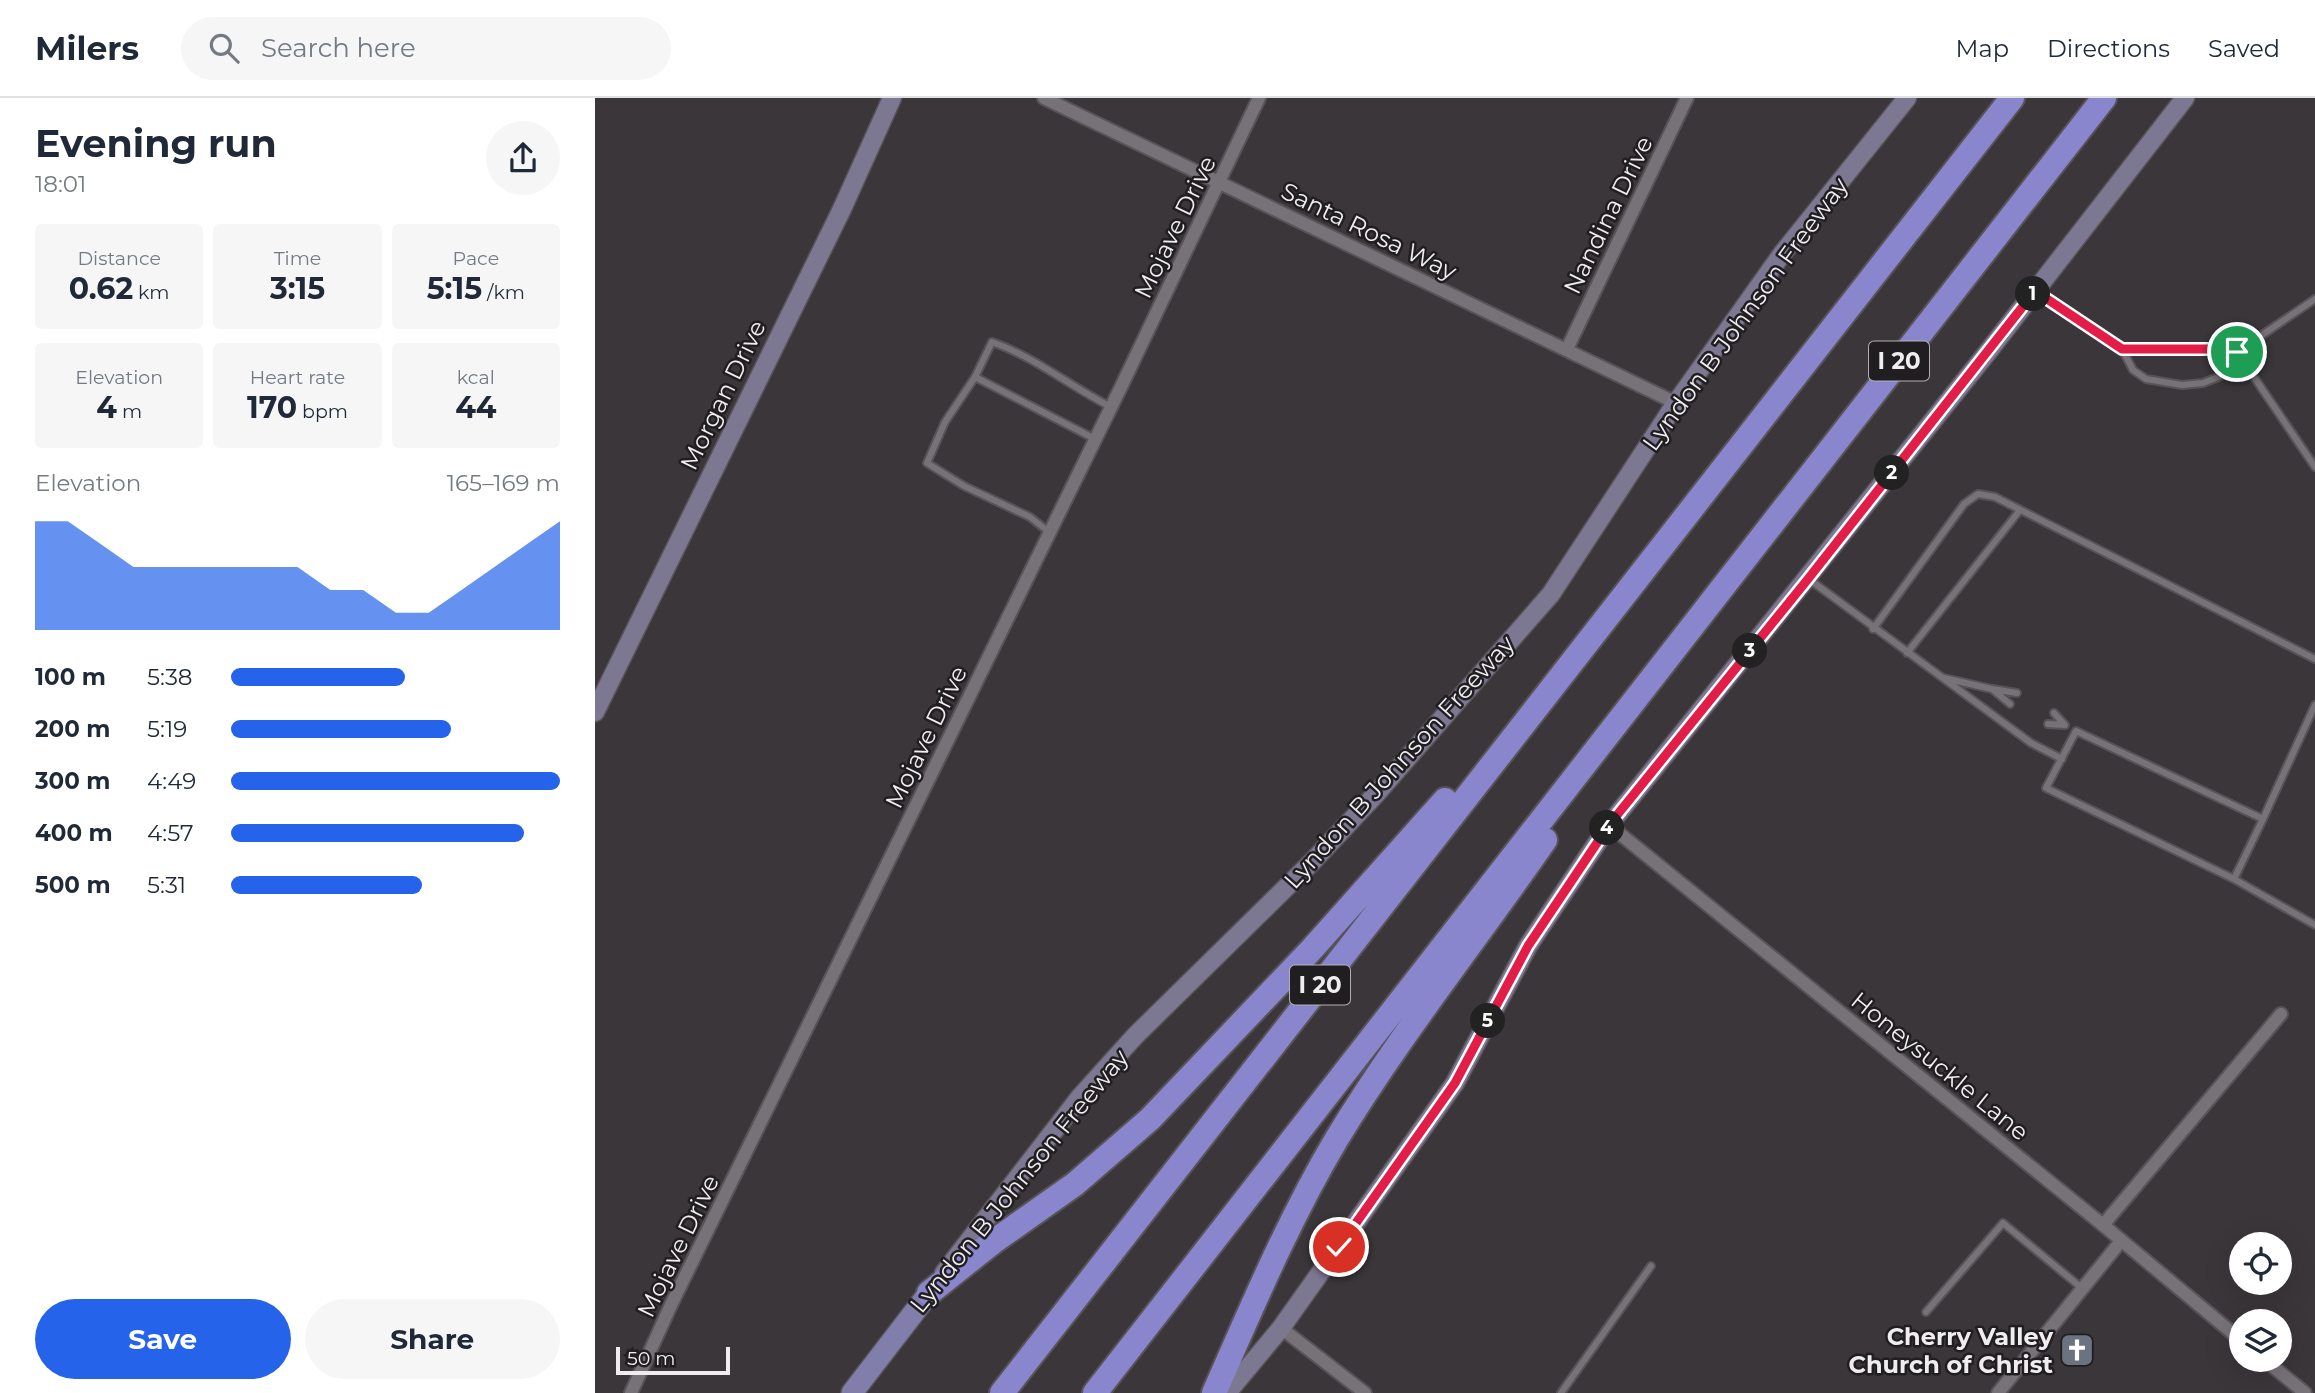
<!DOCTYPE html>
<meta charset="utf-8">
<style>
:root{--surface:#fff;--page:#f6f6f7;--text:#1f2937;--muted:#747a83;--line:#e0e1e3;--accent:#2563eb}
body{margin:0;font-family:Montserrat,sans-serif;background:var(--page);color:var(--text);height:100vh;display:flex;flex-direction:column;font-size:26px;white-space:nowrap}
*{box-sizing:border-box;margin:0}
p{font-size:23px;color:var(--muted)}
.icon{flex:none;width:38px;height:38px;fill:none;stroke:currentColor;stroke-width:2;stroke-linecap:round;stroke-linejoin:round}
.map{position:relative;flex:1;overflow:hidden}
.sheet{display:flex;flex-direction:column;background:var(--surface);width:595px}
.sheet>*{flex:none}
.fabs{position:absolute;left:1634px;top:1134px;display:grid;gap:14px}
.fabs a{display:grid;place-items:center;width:63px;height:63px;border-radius:50%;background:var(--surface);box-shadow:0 7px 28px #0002;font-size:35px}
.scale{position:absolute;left:21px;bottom:18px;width:114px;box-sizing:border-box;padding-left:7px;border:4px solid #f0edf0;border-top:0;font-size:19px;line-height:24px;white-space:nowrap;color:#f0edf0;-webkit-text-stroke:5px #201e20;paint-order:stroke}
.pin{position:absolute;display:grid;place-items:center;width:60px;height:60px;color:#fff;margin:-30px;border:4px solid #fff;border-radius:50%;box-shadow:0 2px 7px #0007}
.km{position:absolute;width:35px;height:35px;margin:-18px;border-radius:50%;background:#222;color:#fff;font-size:19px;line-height:35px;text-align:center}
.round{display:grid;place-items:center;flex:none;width:74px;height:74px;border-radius:37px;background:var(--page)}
.headline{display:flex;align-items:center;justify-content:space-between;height:119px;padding:0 35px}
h1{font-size:38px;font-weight:700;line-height:52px}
.stats{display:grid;grid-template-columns:repeat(3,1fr);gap:10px;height:119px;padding:7px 35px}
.stats div{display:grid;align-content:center;border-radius:7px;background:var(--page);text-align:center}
.stats b{font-size:30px;font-weight:700}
.stats small{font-size:19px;font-weight:400}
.stats p{font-size:19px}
.chart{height:196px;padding:14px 35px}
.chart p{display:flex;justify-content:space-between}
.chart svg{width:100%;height:126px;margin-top:7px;fill:var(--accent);opacity:.7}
.cta{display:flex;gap:14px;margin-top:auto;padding:14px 35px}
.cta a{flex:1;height:80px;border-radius:42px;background:var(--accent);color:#fff;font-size:28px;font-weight:700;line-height:80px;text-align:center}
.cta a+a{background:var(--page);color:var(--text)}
ul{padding:0 35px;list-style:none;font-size:23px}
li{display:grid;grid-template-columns:112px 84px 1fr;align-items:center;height:52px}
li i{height:18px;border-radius:9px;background:var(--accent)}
header{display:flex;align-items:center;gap:42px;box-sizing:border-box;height:98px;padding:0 35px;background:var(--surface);border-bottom:2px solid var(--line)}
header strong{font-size:33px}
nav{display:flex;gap:38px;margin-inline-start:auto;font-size:24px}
.search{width:490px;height:63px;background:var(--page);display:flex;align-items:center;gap:18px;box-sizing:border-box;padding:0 24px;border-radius:38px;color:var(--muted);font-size:26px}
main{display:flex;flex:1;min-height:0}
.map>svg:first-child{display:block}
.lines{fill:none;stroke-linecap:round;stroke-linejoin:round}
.lane-casing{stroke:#575357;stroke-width:10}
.street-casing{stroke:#575357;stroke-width:16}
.secondary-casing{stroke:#575357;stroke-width:21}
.primary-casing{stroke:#575357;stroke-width:24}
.highway-casing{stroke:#575357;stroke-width:28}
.lane{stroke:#777277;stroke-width:6}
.street{stroke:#777277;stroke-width:12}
.secondary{stroke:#7d7891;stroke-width:18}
.primary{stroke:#827eab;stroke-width:21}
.highway{stroke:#8a86ce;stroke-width:24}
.route-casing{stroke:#fff;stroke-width:14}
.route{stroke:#e11d48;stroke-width:9}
.labels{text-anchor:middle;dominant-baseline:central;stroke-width:5;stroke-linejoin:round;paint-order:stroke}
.shield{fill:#201e20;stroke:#b2afb2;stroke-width:2}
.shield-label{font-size:23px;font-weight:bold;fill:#f0edf0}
.street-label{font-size:24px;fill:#f0edf0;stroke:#201e20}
.poi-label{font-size:24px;font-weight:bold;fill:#f0edf0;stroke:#201e20;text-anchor:end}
</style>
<header>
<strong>Milers</strong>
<div class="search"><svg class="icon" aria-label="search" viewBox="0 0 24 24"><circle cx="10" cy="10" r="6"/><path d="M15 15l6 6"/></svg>Search here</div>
<nav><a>Map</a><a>Directions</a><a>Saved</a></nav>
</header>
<main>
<section class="sheet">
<div class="headline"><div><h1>Evening run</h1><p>18:01</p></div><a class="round"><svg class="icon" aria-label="share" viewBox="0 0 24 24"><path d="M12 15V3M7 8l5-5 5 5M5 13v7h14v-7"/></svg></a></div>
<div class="stats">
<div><p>Distance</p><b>0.62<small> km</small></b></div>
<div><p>Time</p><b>3:15</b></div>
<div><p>Pace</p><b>5:15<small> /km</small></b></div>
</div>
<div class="stats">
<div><p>Elevation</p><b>4<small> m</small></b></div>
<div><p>Heart rate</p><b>170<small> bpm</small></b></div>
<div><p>kcal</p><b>44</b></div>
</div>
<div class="chart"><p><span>Elevation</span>165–169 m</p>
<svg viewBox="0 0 160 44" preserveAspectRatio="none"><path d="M0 44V6L10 6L20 14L30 22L40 22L50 22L60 22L70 22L80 22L90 30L100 30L110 38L120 38L130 30L140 22L150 14L160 6V44z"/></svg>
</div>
<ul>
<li><b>100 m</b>5:38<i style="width:53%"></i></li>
<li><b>200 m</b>5:19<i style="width:67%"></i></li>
<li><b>300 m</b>4:49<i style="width:100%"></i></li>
<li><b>400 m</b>4:57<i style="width:89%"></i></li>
<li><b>500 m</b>5:31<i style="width:58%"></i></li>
</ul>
<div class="cta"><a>Save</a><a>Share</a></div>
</section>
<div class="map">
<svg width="1720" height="1295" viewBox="0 0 1720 1295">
<rect width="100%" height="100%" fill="#3a363a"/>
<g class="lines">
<!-- lane casing -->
<g class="lane-casing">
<path id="lane" d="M1441 194 1527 251
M1720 201 1642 254 1720 369
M1527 251H1623L1631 259 1626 278 1608 285 1587 287 1551 281 1538 272Z
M380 279 350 324 332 365 369 388 435 419 454 434
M500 341 380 279 397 244C440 259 476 289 516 309
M1215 482 1436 645 1467 661
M1278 531 1369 406 1383 396 1400 399 1720 561
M1312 555 1425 412
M1349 580 1397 591
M1415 606 1397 591 1422 595
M1453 626 1470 627 1459 615
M1668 721 1639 781 1720 827
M1639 781 1451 690 1481 633 1668 721 1720 607
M1331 1214 1408 1125 1488 1191
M966 1295 1056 1168"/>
</g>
<!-- street casing -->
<g class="street-casing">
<path id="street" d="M449 0 1081 305
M972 251 1092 0
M1014 727 1508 1127 1647 1243
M1508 1127 1686 916
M686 1230 770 1295
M1670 1262 1710 1295
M36 1295 76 1207 526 289 664 0
M1403 1295 1526 1143"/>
</g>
<!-- secondary casing -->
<g class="secondary-casing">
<path id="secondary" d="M0 614 247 111 297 0
M349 1175 485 999 540 938 717 764 781 696 956 496 1081 305 1187 156 1312 0
M632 1295 686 1230 860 985 933 848 1014 727 1392 255 1590 0"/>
</g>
<!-- primary casing -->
<g class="primary-casing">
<path id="primary" d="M257 1295 334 1195"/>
</g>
<!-- highway casing -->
<g class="highway-casing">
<path id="highway" d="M334 1195 398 1144 480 1086 555 1021 717 851 850 702
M407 1295 1417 0
M500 1295 1509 0
M619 1295C657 1209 693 1123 741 1042 804 938 881 842 950 742"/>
</g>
<!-- lane -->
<use href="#lane" class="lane"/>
<!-- street -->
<use href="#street" class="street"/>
<!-- secondary -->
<use href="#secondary" class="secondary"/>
<!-- primary -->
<use href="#primary" class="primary"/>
<!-- highway -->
<use href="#highway" class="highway"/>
</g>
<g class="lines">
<!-- route casing -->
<g class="route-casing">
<path id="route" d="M744 1149 860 985 933 848 1014 727 1213 481 1440 193 1527 251H1623L1631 259 1642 254"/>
</g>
<!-- route -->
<use href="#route" class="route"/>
</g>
<!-- icons -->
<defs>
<g id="church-square" transform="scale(1.75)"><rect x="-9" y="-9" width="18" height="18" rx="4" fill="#6b7280" stroke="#201e20"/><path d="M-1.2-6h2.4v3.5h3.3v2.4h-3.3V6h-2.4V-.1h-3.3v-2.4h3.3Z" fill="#fff"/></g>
</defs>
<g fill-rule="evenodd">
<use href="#church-square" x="1482" y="1252"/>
</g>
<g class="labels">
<!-- shield labels -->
<g class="shield">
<rect x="1274" y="243.5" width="60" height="39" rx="5"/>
<rect x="695" y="867.5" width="60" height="39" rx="5"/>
</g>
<g class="shield-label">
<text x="1304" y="263">I 20</text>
<text x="725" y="887">I 20</text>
</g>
<!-- street labels -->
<g class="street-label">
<text transform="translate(1013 117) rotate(-64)">Nandina Drive</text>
<text transform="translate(580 129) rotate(-64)">Mojave Drive</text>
<text transform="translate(774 133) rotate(26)">Santa Rosa Way</text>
<text transform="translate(1150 216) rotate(-54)">Lyndon B Johnson Freeway</text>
<text transform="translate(128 297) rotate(-64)">Morgan Drive</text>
<text transform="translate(331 639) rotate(-64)">Mojave Drive</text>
<text transform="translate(804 664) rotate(-48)">Lyndon B Johnson Freeway</text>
<text transform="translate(1345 968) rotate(39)">Honeysuckle Lane</text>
<text transform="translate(424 1083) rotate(-51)">Lyndon B Johnson Freeway</text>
<text transform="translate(83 1148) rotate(-64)">Mojave Drive</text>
</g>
<!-- poi labels -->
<g class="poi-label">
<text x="1458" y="1238">Cherry Valley<tspan x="1458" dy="28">Church of Christ</tspan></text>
</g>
</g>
</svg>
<div class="fabs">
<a><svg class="icon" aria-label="locate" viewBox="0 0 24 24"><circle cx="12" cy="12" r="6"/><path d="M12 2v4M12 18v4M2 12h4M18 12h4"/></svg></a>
<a><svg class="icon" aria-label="layers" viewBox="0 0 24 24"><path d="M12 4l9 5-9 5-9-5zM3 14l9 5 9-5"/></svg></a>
</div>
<div class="scale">50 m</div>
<div class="pin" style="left:1642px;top:254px;background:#1e9e55"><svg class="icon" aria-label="arrive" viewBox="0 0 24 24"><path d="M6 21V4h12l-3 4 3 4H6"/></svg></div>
<div class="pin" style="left:744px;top:1149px;background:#d93025"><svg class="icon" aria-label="check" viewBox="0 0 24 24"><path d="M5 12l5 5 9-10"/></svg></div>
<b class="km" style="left:1438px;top:196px">1</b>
<b class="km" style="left:1297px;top:375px">2</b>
<b class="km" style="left:1155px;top:553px">3</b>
<b class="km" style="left:1012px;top:730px">4</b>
<b class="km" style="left:893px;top:923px">5</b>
</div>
</main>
